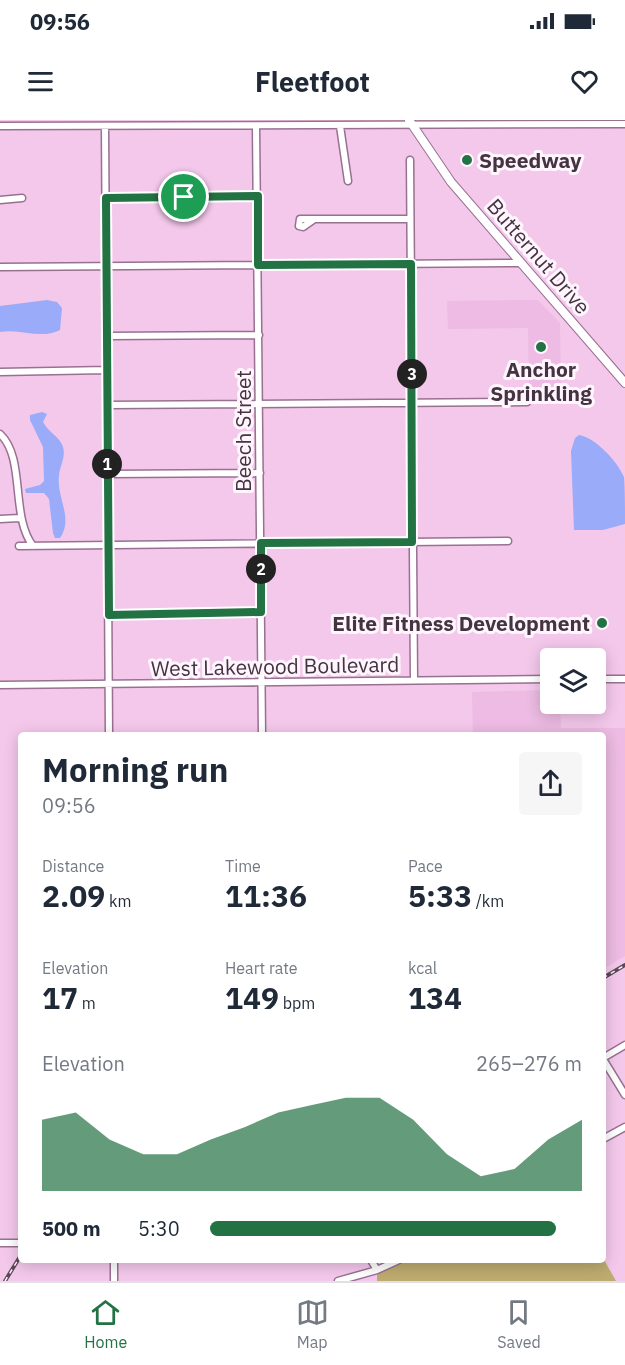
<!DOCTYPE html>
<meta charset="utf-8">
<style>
:root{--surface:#fff;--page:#f6f6f7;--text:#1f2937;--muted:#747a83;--line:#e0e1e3;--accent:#237243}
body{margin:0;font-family:"IBM Plex Sans",sans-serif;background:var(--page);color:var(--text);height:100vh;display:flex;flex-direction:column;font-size:22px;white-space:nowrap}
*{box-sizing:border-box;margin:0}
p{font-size:20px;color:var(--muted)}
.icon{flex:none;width:33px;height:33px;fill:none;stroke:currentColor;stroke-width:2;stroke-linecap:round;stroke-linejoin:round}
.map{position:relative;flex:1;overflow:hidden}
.sheet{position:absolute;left:18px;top:612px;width:588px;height:531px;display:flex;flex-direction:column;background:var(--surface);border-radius:6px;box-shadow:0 3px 15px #0003}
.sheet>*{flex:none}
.controls{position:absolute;left:540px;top:528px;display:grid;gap:12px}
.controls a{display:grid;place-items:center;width:66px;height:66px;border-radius:6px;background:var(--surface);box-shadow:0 3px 15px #0003;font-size:30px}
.pin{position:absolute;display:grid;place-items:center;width:51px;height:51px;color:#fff;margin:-26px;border:3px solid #fff;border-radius:50%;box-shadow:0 2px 6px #0007}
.km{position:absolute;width:30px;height:30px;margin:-15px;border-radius:50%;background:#222;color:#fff;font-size:16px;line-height:30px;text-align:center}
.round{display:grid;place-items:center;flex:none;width:63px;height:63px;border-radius:6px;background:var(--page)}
.overview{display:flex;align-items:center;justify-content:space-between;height:102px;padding:0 24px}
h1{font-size:33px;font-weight:800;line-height:45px}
.figures{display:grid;grid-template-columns:repeat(3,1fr);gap:9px;height:102px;padding:6px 24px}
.figures div{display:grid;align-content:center}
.figures b{font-size:30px;font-weight:800}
.figures small{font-size:16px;font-weight:400}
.figures p{font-size:16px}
.chart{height:168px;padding:12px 24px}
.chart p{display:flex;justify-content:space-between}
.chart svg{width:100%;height:108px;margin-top:6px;fill:var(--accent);opacity:.7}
ul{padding:0 24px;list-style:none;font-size:20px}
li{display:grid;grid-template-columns:96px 72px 1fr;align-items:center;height:45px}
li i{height:15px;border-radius:8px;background:var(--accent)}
.status{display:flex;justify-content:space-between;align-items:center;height:42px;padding:0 30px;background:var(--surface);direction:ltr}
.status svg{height:16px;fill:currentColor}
header{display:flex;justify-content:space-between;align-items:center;height:78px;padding:0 24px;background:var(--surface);font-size:27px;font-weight:800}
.dock{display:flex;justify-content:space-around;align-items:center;height:84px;border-top:2px solid var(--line);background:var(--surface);font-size:16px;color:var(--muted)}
.dock a{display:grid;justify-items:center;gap:3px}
.dock .active{color:var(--accent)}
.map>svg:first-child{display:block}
.built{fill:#edbbe3}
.green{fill:#bdab6f}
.water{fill:#99abf9}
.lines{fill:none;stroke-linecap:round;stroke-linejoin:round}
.minor-casing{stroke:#987091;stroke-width:9}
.major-casing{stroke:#987091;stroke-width:10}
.minor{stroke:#fff;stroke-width:6}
.major{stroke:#fff;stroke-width:8}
.rail-casing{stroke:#5d4859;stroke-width:4}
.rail{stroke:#fff5fd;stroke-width:1.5;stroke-dasharray:4.5;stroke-linecap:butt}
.route-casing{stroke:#fff;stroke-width:12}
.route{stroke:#237243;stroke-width:8}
.poi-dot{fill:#237243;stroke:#fff5fd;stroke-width:2}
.labels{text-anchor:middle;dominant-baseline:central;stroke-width:6;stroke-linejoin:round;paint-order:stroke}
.poi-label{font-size:21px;font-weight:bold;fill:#443341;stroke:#fff5fd;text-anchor:start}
.street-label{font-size:21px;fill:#443341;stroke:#fff5fd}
</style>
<div class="status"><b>09:56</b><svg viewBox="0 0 49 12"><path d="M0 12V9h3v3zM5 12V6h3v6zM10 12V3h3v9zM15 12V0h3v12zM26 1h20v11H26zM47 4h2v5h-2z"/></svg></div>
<header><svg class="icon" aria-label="menu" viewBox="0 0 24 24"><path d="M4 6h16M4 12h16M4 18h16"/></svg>Fleetfoot<svg class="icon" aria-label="heart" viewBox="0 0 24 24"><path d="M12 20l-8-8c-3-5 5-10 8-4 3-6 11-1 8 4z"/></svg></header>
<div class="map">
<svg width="625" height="1161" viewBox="0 0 625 1161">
<rect width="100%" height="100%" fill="#f4c8eb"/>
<!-- built -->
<path class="built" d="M538 180 560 203 561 267 529 268 528 208 448 209 447 181Z
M550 570V584H560L561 608H625V836L603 849V615H473L472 572Z"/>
<!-- green -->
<path class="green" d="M603 1138 616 1161H377V1154L403 1140Z"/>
<!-- water -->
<path class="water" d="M47 180 57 182 62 188 60 210C40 220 21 208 0 212V186Z
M42 292 47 294 43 302C48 312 60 317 63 327 66 336 60 346 59 355 56 377 74 398 60 418H55L53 413 49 379 44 373H26L25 369 40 365 44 361 43 327 30 300V295Z
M579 315C596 318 617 341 624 357 625 369 625 391 625 404L603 410H574L571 331 575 318Z"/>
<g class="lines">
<!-- minor casing -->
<g class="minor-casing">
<path id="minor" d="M0 6 625 4
M105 6 109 615
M256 6 262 615
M340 6 348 61
M410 40 414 560
M106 78 258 76
M0 80 22 78
M313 100 303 107 299 106 300 99H410
M0 147 520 143
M107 216 259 215
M0 252 107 250
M107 285 527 282
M0 314C26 338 10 396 33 426
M107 354 260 353
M0 399 19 398
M19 426 508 421
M109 495 261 492
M596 559H625
M0 565 550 559
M603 938 625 925
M603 939 625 975
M603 1019 625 1007
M0 1123H21
M114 1140V1161
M371 1140 377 1150
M338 1161 377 1150 399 1140"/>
</g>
<!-- major casing -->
<g class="major-casing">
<path id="major" d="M409 0 451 62 625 263"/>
</g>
<!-- minor -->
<use href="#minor" class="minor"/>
<!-- major -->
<use href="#major" class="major"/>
<!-- rail casing -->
<g class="rail-casing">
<path id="rail" d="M603 858 625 845
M5 1161 21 1135"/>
</g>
<!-- rail -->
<use href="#rail" class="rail"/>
</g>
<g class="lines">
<!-- route casing -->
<g class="route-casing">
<path id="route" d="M258 76V145L411 144 412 422 261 423V492L109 495 106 78Z"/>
</g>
<!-- route -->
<use href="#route" class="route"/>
</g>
<!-- markers -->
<g class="poi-dot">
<circle cx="467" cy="40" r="6"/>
<circle cx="541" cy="227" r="6"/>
<circle cx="602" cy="503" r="6"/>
</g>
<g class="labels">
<!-- poi labels -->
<g class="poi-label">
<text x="479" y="40">Speedway</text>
<text x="541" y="249" text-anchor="middle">Anchor<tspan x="541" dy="24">Sprinkling</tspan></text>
<text x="590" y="503" text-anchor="end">Elite Fitness Development</text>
</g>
<!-- street labels -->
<g class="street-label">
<text transform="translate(539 136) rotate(49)">Butternut Drive</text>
<text transform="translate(243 311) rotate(-90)">Beech Street</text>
<text transform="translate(275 546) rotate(-1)">West Lakewood Boulevard</text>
</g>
</g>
</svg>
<div class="controls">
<a><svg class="icon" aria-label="layers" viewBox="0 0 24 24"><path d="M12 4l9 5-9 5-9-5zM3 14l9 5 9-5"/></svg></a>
</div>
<div class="pin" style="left:184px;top:77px;background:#1e9e55"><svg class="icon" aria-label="arrive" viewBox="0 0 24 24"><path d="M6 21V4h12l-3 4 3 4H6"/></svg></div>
<b class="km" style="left:107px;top:344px">1</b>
<b class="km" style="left:261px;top:449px">2</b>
<b class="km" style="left:412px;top:254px">3</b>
<section class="sheet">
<div class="overview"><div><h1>Morning run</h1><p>09:56</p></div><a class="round"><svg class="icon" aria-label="share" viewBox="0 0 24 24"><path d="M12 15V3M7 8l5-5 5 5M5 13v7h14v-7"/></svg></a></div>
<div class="figures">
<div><p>Distance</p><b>2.09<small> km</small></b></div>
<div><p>Time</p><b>11:36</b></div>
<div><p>Pace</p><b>5:33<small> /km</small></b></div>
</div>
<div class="figures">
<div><p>Elevation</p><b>17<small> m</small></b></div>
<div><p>Heart rate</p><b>149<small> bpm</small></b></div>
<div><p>kcal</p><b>134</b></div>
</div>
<div class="chart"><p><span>Elevation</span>265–276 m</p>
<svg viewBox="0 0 160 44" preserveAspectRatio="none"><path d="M0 44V15L10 12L20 23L30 29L40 29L50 23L60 18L70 12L80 9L90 6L100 6L110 15L120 29L130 38L140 35L150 23L160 15V44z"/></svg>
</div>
<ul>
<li><b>500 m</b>5:30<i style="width:93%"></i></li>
</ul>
</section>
</div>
<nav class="dock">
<a class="active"><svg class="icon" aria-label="home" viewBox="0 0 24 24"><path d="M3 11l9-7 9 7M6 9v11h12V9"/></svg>Home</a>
<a><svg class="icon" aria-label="map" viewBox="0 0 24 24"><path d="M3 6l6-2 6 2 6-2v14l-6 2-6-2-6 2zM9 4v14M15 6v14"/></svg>Map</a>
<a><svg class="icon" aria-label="saved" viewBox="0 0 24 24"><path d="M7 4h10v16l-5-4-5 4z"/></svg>Saved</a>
</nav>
